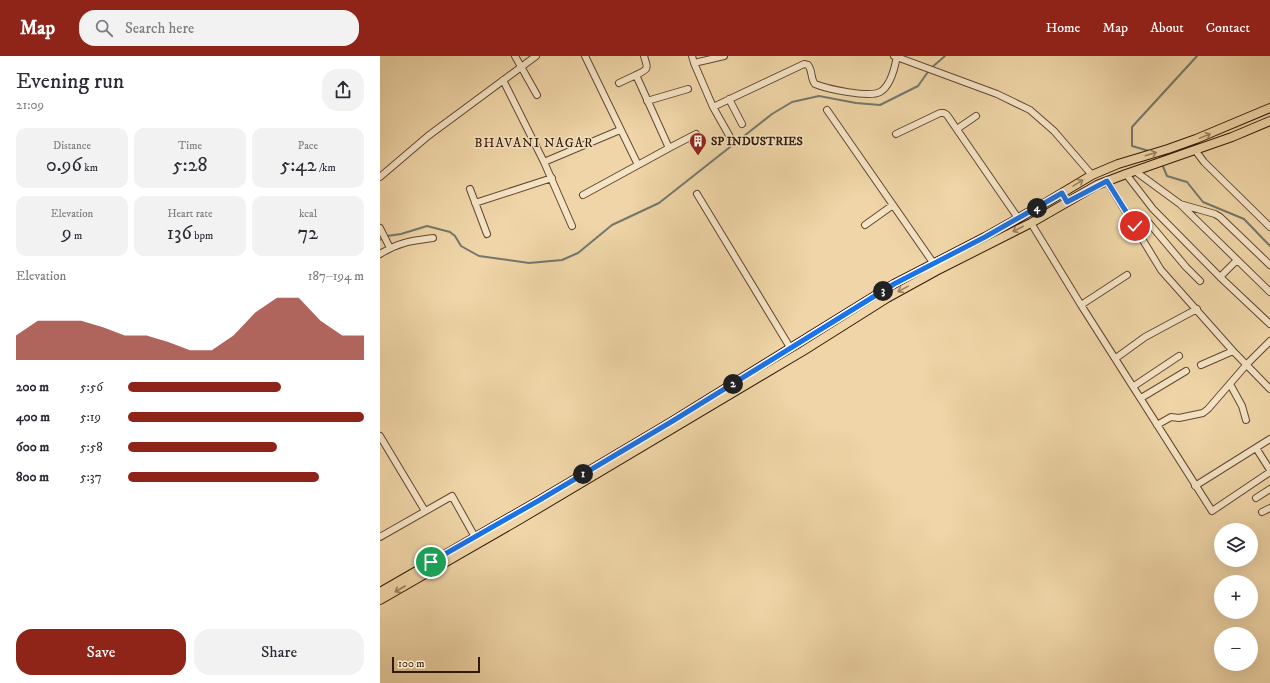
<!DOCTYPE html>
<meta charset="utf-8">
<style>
:root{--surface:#fff;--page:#f2f2f3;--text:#2b2b33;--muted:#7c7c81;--accent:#8f2418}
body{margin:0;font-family:"IM FELL DW Pica",serif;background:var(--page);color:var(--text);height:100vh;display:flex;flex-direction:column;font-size:15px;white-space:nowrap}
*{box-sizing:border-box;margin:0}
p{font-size:13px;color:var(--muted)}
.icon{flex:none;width:22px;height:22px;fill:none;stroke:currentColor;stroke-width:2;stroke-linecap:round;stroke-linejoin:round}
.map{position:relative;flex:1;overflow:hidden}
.side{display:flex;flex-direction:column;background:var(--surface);width:380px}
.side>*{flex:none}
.fabs{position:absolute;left:834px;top:467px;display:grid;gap:8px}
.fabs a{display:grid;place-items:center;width:44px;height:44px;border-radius:50%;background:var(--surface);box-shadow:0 4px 16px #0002;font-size:20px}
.scale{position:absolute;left:12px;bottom:10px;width:88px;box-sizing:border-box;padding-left:4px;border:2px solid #331908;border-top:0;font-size:11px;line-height:14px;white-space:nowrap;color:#331908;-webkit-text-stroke:3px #f5e4c6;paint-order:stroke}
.pin{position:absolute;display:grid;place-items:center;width:34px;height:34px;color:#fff;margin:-17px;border:2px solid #fff;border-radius:50%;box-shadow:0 1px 4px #0007}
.km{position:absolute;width:20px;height:20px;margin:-10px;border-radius:50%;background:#222;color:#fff;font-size:11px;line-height:20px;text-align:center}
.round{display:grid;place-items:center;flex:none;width:42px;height:42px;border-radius:16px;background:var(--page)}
.headline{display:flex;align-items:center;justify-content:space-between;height:68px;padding:0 16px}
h1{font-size:22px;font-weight:600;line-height:30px}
.stats{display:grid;grid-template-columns:repeat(3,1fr);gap:6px;height:68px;padding:4px 16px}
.stats div{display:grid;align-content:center;border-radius:10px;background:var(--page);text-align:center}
.stats b{font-size:20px;font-weight:600}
.stats small{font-size:11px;font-weight:400}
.stats p{font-size:11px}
.chart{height:112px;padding:8px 16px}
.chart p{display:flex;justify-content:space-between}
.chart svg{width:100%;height:72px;margin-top:4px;fill:var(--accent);opacity:.7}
.primary-button{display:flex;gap:8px;margin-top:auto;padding:8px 16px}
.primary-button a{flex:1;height:46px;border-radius:16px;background:var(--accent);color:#fff;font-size:16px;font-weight:600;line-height:46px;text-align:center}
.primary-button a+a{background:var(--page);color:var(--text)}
ul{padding:0 16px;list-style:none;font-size:13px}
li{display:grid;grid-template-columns:64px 48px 1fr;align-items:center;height:30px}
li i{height:10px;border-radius:5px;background:var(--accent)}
header{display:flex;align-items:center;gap:24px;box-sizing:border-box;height:56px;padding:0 20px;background:var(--accent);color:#fff}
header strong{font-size:19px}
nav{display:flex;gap:22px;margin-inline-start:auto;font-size:14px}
.search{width:280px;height:36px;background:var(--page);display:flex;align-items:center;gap:10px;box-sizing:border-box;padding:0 14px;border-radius:16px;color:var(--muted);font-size:15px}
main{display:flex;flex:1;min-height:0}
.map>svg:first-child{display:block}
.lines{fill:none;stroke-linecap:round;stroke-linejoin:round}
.stream{stroke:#72786d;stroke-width:2}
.minor-casing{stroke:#624830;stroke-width:8}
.major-casing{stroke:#331908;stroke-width:10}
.minor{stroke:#f5e4c6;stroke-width:6}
.major{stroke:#efd5a7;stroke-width:8}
.oneway{stroke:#9a805f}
.route-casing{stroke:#fff;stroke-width:8}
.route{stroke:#1a73e8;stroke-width:5}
.labels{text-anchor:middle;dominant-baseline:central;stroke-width:3;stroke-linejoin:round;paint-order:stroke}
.poi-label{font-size:12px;font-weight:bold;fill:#331908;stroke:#f5e4c6;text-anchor:start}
.neighbourhood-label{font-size:13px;letter-spacing:1px;fill:#331908;stroke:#f5e4c6}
</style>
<header>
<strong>Map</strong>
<div class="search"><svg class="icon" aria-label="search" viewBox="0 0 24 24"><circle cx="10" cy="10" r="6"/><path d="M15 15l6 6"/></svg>Search here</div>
<nav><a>Home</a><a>Map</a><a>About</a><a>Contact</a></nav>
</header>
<main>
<section class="side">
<div class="headline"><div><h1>Evening run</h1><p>21:09</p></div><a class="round"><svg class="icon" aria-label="share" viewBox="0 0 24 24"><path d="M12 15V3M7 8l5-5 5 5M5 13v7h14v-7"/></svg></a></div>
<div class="stats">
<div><p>Distance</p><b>0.96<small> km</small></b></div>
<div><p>Time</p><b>5:28</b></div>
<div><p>Pace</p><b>5:42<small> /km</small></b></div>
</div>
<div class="stats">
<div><p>Elevation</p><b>9<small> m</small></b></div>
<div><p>Heart rate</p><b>136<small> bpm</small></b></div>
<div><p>kcal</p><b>72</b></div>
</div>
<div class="chart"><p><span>Elevation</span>187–194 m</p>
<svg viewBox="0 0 160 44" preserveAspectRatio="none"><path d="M0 44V29L10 20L20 20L30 20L40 24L50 29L60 29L70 33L80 38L90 38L100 29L110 15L120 6L130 6L140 20L150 29L160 29V44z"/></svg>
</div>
<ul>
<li><b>200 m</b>5:56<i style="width:65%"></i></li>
<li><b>400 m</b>5:19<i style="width:100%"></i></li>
<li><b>600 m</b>5:58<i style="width:63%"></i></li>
<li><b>800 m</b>5:37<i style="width:81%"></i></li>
</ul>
<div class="primary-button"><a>Save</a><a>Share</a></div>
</section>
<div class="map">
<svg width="890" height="627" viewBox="0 0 890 627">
<rect width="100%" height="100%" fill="#efd5a7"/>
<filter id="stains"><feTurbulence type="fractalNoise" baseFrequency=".005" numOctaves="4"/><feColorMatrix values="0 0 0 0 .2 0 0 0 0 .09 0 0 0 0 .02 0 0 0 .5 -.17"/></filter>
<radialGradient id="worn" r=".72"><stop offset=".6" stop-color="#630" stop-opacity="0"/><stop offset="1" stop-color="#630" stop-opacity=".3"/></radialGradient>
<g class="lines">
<!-- stream -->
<path class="stream" d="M769 95 752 90V71L817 0
M782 108 787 120 807 126 823 146 864 163 890 190
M0 184 7 180 21 178 47 170 70 176 75 180 81 190 99 200 149 207 182 204 198 197 232 169 279 147 392 58 412 46 439 40 476 47 500 49 538 30 550 13 565 0"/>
<!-- minor casing -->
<g class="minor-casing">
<path id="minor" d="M135 0 157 39
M205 0 258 109
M312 0 314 7 333 51 350 81
M514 0 617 38 650 54 674 75 712 119
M314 7 344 0
M123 24 164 106 192 170
M239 27 256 19
M349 43 362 68
M267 45 308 33
M333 51 424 8 428 9C433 15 430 22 435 28 447 33 489 42 500 36 511 30 515 11 517 0
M447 54 554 208
M577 73 596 60
M516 78 560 57H564L567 59 638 162
M289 92 316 78
M815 94 824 106 890 171
M164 106 240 74
M755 115 800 148 835 158 840 161 890 209
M746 118 773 153 840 221 890 268
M0 121 48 80 156 0
M727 125 781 214 853 295 890 333
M90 133 107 178
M317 138 411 293
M203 139 289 92 256 19C269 13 268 13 264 0
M95 147 172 122
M801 149 890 236
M651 167 701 249 747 219
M485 169 513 149
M755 170 765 166 769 167 806 211 820 225
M0 172 10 192
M0 198C19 186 31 185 53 182
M840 221 857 204
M701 249 832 455 890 416
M736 302 765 281 817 253
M821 309 853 295
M850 328 862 350 866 364
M754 330 799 300
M761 342 806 315
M777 369 791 361 799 362 823 357 828 353 867 308 890 285
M0 380 45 455
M876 392 890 414
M815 430 890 383
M876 442 890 433
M882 456 890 452
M0 481 72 440 95 481"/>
</g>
<!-- major casing -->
<g class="major-casing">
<path id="major" d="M0 536 158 445 291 366 514 228 605 181 667 146 712 119 738 108 788 93 816 83 890 52
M0 544 139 464 423 295 507 242 556 215 651 167 717 129 746 118 852 81 890 65"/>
</g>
<!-- minor -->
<use href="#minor" class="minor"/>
<!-- major -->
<use href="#major" class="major"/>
</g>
<!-- one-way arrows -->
<defs><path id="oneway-shaft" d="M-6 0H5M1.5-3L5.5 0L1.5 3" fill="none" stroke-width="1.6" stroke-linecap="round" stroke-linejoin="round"/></defs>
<g class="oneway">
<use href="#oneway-shaft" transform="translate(825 80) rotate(-22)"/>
<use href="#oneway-shaft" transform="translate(771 98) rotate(-17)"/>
<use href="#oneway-shaft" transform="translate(698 127) rotate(-32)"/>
<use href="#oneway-shaft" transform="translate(638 173) rotate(153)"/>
<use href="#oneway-shaft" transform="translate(523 233) rotate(151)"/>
<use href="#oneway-shaft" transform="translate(20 533) rotate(150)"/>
</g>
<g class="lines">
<!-- route casing -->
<g class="route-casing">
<path id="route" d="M51 506 158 445 291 366 514 228 605 181 682 137 687 146 727 125 755 170"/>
</g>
<!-- route -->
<use href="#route" class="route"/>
</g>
<!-- icons -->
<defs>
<g id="building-pin" transform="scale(0.9)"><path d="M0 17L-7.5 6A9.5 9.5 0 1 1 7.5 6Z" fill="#8f2418" stroke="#f5e4c6"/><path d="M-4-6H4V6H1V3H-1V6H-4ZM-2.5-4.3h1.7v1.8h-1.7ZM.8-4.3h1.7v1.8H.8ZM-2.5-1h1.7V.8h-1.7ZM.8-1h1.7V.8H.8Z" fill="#fff"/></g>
</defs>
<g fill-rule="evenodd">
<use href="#building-pin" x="318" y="85"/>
</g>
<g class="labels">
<!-- poi labels -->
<g class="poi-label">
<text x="331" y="85">SP INDUSTRIES</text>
</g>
<!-- neighbourhood labels -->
<g class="neighbourhood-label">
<text x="154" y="87">BHAVANI NAGAR</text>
</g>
</g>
<rect width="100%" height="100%" filter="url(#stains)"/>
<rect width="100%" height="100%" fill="url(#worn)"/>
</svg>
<div class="fabs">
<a><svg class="icon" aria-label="layers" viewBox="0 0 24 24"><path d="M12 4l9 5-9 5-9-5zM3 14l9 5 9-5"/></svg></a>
<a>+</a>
<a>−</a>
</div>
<div class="scale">100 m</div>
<div class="pin" style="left:51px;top:506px;background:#1e9e55"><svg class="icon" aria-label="arrive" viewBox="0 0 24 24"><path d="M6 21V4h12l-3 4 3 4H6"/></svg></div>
<div class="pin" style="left:755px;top:170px;background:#d93025"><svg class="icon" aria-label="check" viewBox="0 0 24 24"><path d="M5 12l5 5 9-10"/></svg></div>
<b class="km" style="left:203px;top:418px">1</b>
<b class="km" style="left:353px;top:328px">2</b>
<b class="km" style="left:503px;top:235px">3</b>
<b class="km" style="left:657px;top:152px">4</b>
</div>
</main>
